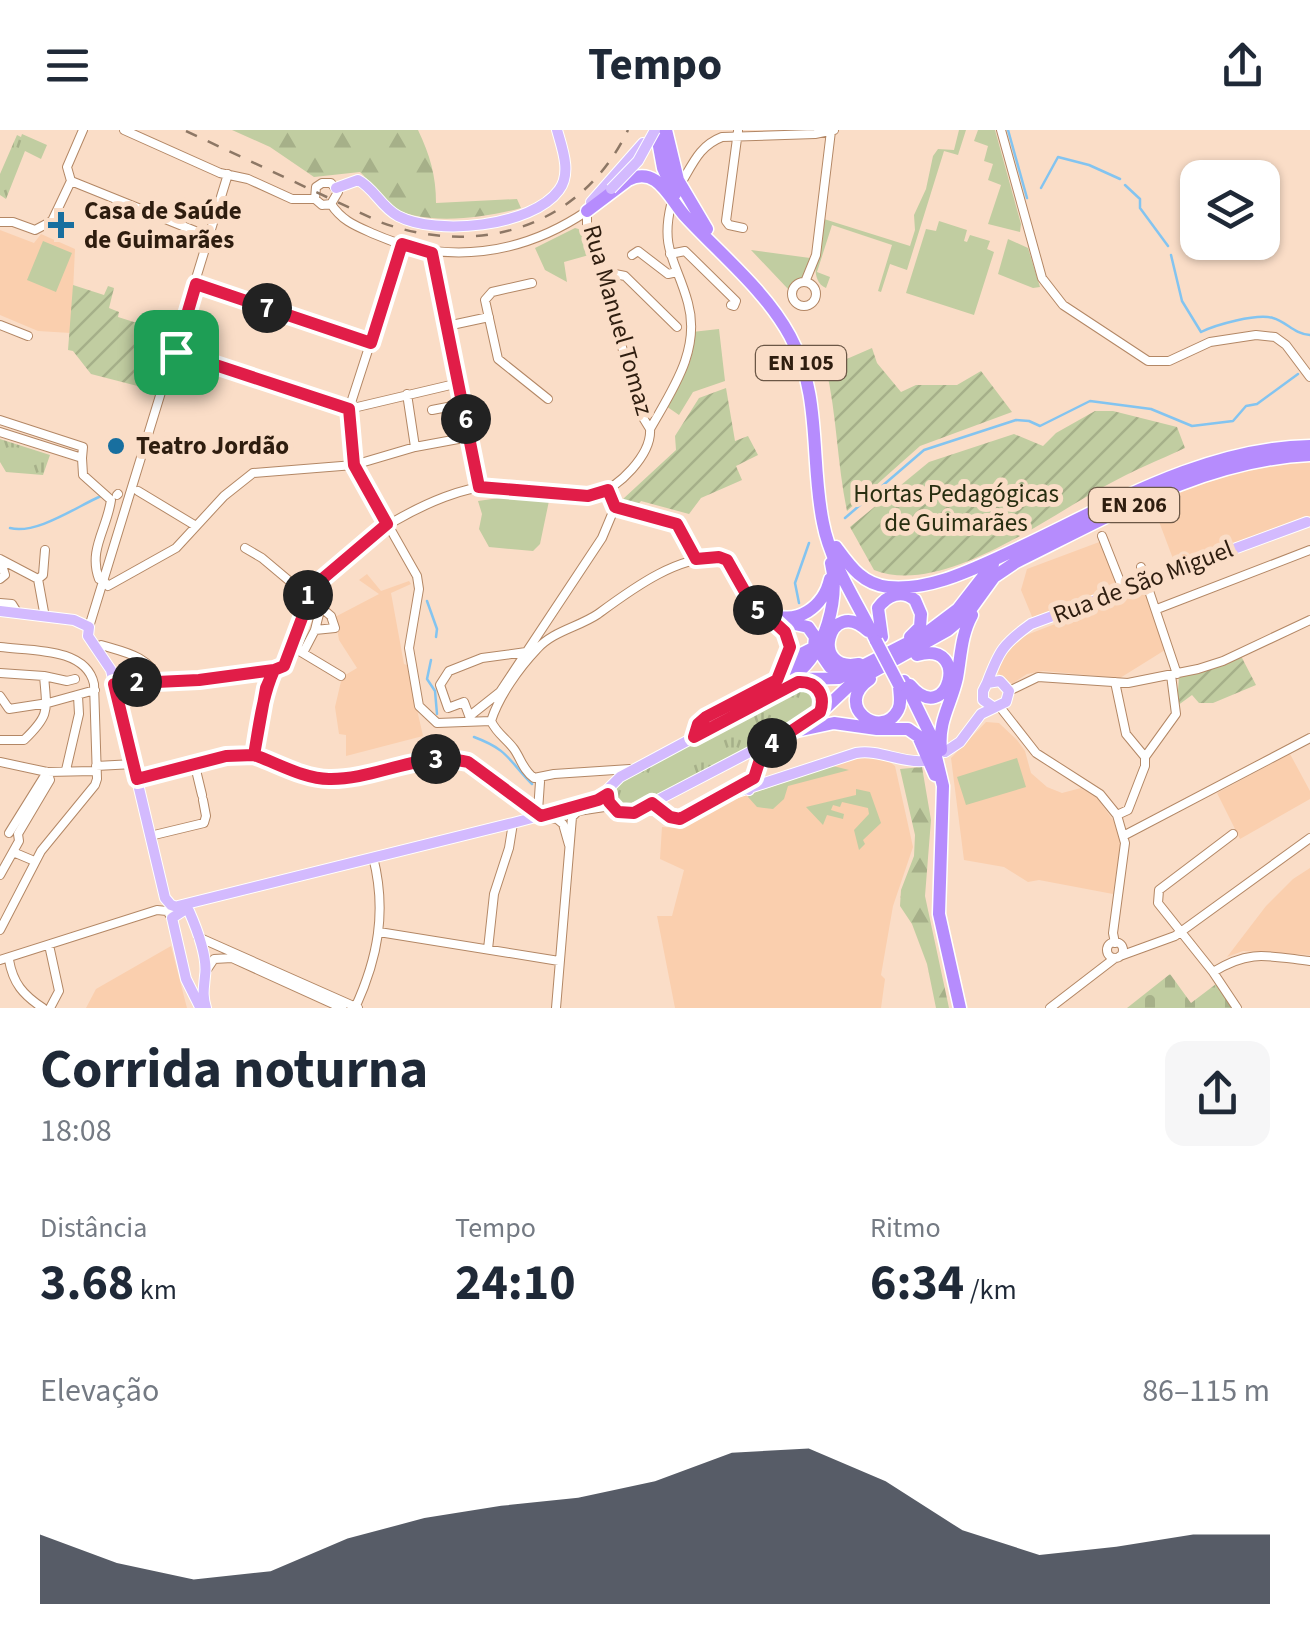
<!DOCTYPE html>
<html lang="pt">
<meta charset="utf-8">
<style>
:root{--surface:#fff;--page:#f6f6f7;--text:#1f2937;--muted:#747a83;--accent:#111827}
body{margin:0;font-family:"Source Sans 3",sans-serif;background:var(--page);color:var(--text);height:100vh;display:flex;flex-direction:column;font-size:38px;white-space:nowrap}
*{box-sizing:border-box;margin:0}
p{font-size:32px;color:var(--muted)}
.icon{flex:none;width:55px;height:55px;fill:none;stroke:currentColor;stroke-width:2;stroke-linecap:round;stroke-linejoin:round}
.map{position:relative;height:878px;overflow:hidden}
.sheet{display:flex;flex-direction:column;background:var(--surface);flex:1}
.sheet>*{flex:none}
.buttons{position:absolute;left:1180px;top:30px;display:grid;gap:20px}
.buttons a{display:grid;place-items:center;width:100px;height:100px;border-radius:20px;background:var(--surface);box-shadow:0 2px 8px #0004;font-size:50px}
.pin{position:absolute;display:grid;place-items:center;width:85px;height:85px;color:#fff;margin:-42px;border-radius:20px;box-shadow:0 5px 15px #0006}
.km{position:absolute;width:50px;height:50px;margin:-25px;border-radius:50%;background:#222;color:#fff;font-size:28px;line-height:50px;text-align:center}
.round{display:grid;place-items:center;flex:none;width:105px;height:105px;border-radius:20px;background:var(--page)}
.overview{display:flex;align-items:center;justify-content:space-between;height:170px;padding:0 40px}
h1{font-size:55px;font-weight:700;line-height:75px}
.metrics{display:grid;grid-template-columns:repeat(3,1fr);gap:15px;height:170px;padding:10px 40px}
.metrics div{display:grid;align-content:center}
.metrics b{font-size:50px;font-weight:700}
.metrics small{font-size:28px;font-weight:400}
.metrics p{font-size:28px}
.chart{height:280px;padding:20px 40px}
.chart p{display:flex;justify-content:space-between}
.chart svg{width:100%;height:180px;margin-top:10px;fill:var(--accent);opacity:.7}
header{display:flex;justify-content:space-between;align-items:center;height:130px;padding:0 40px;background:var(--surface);font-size:45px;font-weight:700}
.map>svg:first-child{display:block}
.built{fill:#facfae}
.grass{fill:#c1cda1}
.forest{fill:url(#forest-firs)}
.cemetery{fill:url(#cemetery-stones)}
.park{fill:url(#park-tufts)}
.garden{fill:url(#garden-furrows)}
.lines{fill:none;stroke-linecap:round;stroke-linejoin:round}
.stream{stroke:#83c4f0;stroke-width:2.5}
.minor-casing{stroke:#b38765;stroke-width:10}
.major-casing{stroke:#fff;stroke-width:12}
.highway-casing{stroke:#fff;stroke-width:15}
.minor{stroke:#fff;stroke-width:8}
.major{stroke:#d3bafe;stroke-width:10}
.highway{stroke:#b68cfd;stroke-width:12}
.rail{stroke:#8d7765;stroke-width:2.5;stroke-dasharray:12 12;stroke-linecap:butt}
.major-bridge-casing{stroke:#fff;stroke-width:12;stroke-linecap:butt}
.highway-bridge-casing{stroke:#fff;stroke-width:15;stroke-linecap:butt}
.major-bridge{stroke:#d3bafe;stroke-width:10}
.highway-bridge{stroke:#b68cfd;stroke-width:12}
.route-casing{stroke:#fff;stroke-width:20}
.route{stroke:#e11d48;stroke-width:12}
.poi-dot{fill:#186f9f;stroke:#faddc7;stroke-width:4}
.labels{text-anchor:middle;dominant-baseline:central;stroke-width:10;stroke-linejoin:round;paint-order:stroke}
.shield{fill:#faddc7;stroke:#6b5746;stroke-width:2.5}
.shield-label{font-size:22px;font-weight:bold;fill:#2e1d0f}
.poi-label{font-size:25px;font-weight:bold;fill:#2e1d0f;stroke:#faddc7;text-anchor:start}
.street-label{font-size:25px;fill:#2e1d0f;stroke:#faddc7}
.park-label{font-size:25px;fill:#272e10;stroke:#faddc7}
</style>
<header><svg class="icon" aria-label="menu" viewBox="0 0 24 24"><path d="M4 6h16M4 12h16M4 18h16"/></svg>Tempo<svg class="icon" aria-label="share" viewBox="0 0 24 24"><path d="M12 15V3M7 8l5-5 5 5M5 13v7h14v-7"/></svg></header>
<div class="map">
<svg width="1310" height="878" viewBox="0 0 1310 878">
<defs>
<pattern id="forest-firs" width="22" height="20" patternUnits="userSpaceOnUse" patternTransform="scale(2.5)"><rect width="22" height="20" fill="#c1cda1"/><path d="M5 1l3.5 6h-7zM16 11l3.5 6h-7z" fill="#a6b089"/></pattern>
<pattern id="cemetery-stones" width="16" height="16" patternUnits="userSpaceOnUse" patternTransform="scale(2.5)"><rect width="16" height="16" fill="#c1cda1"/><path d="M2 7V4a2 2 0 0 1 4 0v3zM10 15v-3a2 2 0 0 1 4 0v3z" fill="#a6b089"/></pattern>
<pattern id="park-tufts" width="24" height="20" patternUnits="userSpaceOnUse" patternTransform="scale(2.5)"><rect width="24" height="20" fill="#c1cda1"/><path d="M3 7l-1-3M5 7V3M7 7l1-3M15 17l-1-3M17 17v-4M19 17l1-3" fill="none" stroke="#a6b089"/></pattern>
<pattern id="garden-furrows" width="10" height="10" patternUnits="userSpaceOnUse" patternTransform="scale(2.5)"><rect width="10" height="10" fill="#c1cda1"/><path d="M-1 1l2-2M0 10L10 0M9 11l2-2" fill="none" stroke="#a6b089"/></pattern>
</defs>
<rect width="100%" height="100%" fill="#faddc7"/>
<!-- built -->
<path class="built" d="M0 100 34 113 41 104 75 119 71 203 38 201 0 185Z
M1310 330V387L1175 434 1152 373 1217 346 1269 334Z
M1102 411 1119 456 1033 489 1021 460 1027 439Z
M367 444 381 461 409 451 411 454 391 463 404 534 407 535 423 606 346 626V605L339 604 335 577 342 547 357 538 339 510 335 487 379 464 359 450Z
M1140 461 1146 463 1165 520 1120 548 1043 541 1027 544 1012 554 998 543 1002 529 1011 515 1024 506Z
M986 592 999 593 1017 610 1025 621 1031 643 1047 657 1062 663 1081 658 1097 668 1116 694 1121 711 1113 764 1039 750 1028 752 1004 737 964 730 951 628Z
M1290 624 1310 661V669L1240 709 1217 663Z
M858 625 883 627 895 636 913 717 893 776 881 845 885 849 881 878H675L657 786H672L684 740 660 729 662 697 681 698 707 683V679L732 668Z
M1310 738V825L1243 821 1227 827 1266 776 1293 749Z
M171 816 187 878H86L96 859Z"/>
<!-- grass -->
<path class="grass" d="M959 0H966L958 25 944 21 907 140 890 134 881 162 878 161 892 115 832 95 817 142 830 147 826 158C805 149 821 108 824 89L910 116 915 100 914 85 926 59 933 26 938 19 954 20Z
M978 0H995L1021 94 1020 102 988 94 1001 55 988 50 993 34 984 31 988 16 974 11Z
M939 91 967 100 964 111 967 112 970 105 990 111 987 119 994 122 974 185 906 163 926 99 936 101Z
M575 98 582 100 589 125 564 132 567 152 545 140 535 118Z
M1008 109 1028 118 1040 157 1033 158 998 144Z
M43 111 72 123 56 162 27 150Z
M751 120 810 128 807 146 788 159Z
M719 199 725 251 693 262 679 285 666 276C679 254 699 226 692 202Z
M508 362 550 366 540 414 533 421 489 417 479 399 482 384 478 371 506 367Z
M1017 628 1026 657 966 675 957 647Z
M833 636 849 640 788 656 784 669 773 679 757 677 748 667 750 664Z
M856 659 870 662 881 693 863 710 865 714 859 720 854 700 869 684 868 678 842 672 840 677 833 675 831 680 844 684 843 689 827 685 823 695 806 677 856 665Z"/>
<!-- forest -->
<path class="forest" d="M232 0H418C430 25 436 46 436 73L517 69 521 78C486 88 417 98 386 73 377 65 370 51 360 42L314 47 270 17Z
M922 637 931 690 925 766 949 878H936L927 834 912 794 900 776 901 760 914 726 915 705 900 639Z"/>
<!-- cemetery -->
<path class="cemetery" d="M1170 844 1191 873 1216 854 1234 878H1127Z"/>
<!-- park -->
<path class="park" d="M22 4 47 15 41 29 25 21 6 69 0 65V44L17 5 21 7Z
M0 309 50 325 43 345 6 342 0 332Z
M807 556 817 564 819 575 812 586 629 679H623L613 671 614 655 792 558Z"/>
<!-- garden -->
<path class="garden" d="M73 155 104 165 108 156 114 158 109 178 119 182 118 187 172 204 153 260 91 244 73 221 68 220Z
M872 218 877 233 901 262 916 255H957L981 241 1012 282 920 316 847 381C837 333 837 286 826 238Z
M726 258 735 311 748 306 758 325 736 336 742 350 701 368 689 384 641 371 635 379 627 378 623 369 676 320 675 306 699 268Z
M1095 281H1113L1177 297 1185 318C1159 330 1132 341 1107 355 1047 387 943 467 874 440L850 397 929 332 1014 304 1043 316 1056 303Z
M1241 526 1256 555 1213 573H1199L1192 565 1177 576 1179 546 1220 536Z"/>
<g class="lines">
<!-- stream -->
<path class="stream" d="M1008 0 1027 68
M1125 55 1140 69V78L1168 116
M1041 58 1058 27 1089 35 1120 49
M1171 125 1182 171 1201 202C1215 195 1257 183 1273 188 1287 192 1294 204 1310 205
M845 388 924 320 1016 290 1029 291 1040 296 1090 271 1151 279 1192 296 1233 291 1246 276 1257 274 1298 244
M10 398C36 405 76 377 101 366
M427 471 437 499 436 507
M799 473 795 453 809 413
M431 530 427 549 435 561 437 584
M474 607C509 620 508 630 532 654"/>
<!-- minor casing -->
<g class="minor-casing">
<path id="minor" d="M124 0 220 43 248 49 292 69H315L322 75 331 74
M1001 0 1042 148 1063 175 1148 231H1169L1210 212 1256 205 1275 207 1286 215 1310 247
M738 1 726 91 729 95 743 98
M683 50C694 31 701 15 722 7L815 4 834 0
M71 51 210 107
M315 69 316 57 322 53H331L338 62 331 74
M331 74C342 91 356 96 374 104 446 136 522 125 587 81
M587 81V96L642 286 650 299
M0 92H13L35 100 52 91 71 51 67 37 83 0
M402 115 349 279 354 335 417 446 419 459 409 518 419 576 437 593 491 591
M432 123 479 357
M670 124 685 121 736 171 734 176 731 175
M632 125 638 121 668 144 677 142
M602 148 615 144 625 146 677 197
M792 164a12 12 0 1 1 24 0a12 12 0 1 1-24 0Z
M805 152 816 125 831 1
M532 153 492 162 485 170 498 229 548 269
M196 154 371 213
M0 195 28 206
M447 196 489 187
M176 223 349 279
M407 264 415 317
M349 279 459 253
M432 280 463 274
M0 290 83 317 82 328 0 302
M82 328 83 345 111 370C107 399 88 420 99 449L104 451
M138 361 196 396
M117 365 118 364
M615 377 677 394 696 429
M1102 406 1123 459
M245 418 262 428 331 486 335 498 315 500
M0 429 38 449 44 482
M1141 437 1177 544
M0 449 5 445 0 429
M38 449 43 445 45 420
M104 451 108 456 176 418 224 366 253 343 354 335 415 317 469 307
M0 473 12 474 17 482
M1157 479 1310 420
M764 486C785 503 795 512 782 539
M89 497 228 44
M291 516 341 546
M0 517C30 521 86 517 94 554L97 649 95 655 41 721 0 800
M97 517 101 515C124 522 150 526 159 551
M303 523 315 500 321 476
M0 543 44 546C47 581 50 585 24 610H0
M44 546 67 551 75 549
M1115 552 1126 604 1145 627
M114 554 199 551 274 540
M1009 561 1038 547 1128 553 1198 539 1223 531 1310 490
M0 566 9 579 48 573 95 560
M1000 577 1036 623 1100 664 1117 685 1125 713 1113 803 1115 813
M471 585 500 562 602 408 615 377 608 360
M470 588 464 572 448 578 440 555 449 541 482 528 526 522
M491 591C499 566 519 538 537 519 553 501 579 497 598 484 632 459 680 423 724 428L751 472
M491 591C497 604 506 608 514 619 521 629 523 640 534 648L554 644 630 639
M693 607 698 594 706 587 775 551
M254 625 266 557 274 540 283 536C293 510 298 480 313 457 340 417 441 357 488 357 518 356 568 372 595 365 618 359 652 324 650 299 672 260 701 220 688 173 677 132 660 120 671 75
M0 632 47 642 94 641
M96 636 134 634
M195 636 202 665
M66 640 79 584 78 566
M137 649C162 642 236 620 258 626 285 633 309 651 339 649 381 646 425 620 467 632L541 686 557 689 563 694 569 715
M538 681 540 652
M1117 685 1128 680 1145 636V627L1176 584 1171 545
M9 703 47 642
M1233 704 1159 760 1158 773 1213 842 1237 878
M1125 705 1310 608
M150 706 204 693 206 686 203 670
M13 722 32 730
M0 745 19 711 18 704 50 650 47 642
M379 802 559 831
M198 807 358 878
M1107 820a8 8 0 1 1 16 0a8 8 0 1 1-16 0Z
M49 815 59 861 50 878
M488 819 494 764 509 718 513 693
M1120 826 1175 806 1310 708
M0 830 157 780 167 781 172 788
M9 830C13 853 23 865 43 878
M206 841 214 829 232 828 342 878
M1213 842C1250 819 1268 826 1310 831
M355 878C378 828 387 781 373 727
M556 878 572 687 578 681 611 676
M1050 878 1115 828"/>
</g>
<!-- major casing -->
<g class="major-casing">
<path id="major" d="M336 58 358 50C374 58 381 77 398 86 436 106 532 97 559 60 572 43 562 18 557 0
M591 72 643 13
M0 481 74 490 89 497 88 506 111 540 165 768 171 775 189 781C196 797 208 828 205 846 204 858 202 865 206 878
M807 552C823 559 828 575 815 588L633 683H622L611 676 608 659 620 647 793 554Z
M987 553C999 521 1003 514 1031 494L1307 392
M945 622 960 612 981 584 1006 572 1009 561 1000 551 987 553 983 561V570L993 577
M749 660C756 645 756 626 768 616
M652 673 670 687 679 689 722 667 856 623C880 619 899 633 923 631
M178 776 513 693 585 674 607 664
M186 779 172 788 186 849 199 875"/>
</g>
<!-- highway casing -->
<g class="highway-casing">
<path id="highway" d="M656 0 663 38 675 64
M666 0 678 50 707 99
M587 81 628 50C657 35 669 68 685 86 720 124 765 160 790 206 822 265 810 331 823 393 831 435 858 473 876 511
M836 417C850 436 862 454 888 457 928 461 969 441 1004 425 1102 380 1200 318 1310 316
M749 469C756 474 762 480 769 483 797 497 824 476 830 449
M786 492 808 497 815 507 814 517
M882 507 878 478C887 465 902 459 915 470L921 484 920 497 910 507
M821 524 830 537 848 539
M859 534C808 544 829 464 868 501
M781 547 799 525 811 519
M870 549C832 575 881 612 898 580 902 573 899 563 899 555
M904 551 931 606 943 656 939 784 960 878
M793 554 804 549 839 548 925 504 958 479 993 434
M910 555C948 600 972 509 917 525
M750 576C763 562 781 556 796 544 825 521 840 469 831 433
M815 588 851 554 948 500 968 483 994 447 1016 432C1110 386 1204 330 1310 325
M792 602 834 593 877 599H908L918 606 935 645
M941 620C938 590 951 575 957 548 961 526 961 505 972 485"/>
</g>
<!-- minor -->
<use href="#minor" class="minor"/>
<!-- major -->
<use href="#major" class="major"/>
<!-- highway -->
<use href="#highway" class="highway"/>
<!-- rail -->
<path class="rail" d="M186 1 380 92C478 128 581 98 628 0"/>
<!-- major-bridge casing -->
<g class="major-bridge-casing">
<path id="major-bridge" d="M611 59 638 31 655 0"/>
</g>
<!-- highway-bridge casing -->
<g class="highway-bridge-casing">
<path id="highway-bridge" d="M876 511 899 555"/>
</g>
<!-- major-bridge -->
<use href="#major-bridge" class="major-bridge"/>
<!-- highway-bridge -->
<use href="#highway-bridge" class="highway-bridge"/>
</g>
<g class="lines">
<!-- route casing -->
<g class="route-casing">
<path id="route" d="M176 222 349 279 354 335 387 394 314 456 284 536 274 540 266 558 254 625 226 626 137 649 114 554 199 550 274 540C262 567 259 596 254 625 277 633 304 649 329 649 376 650 421 620 468 632L541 686 598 670 608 664 609 672 618 682 634 683 652 673 670 687 680 689 754 648 763 620 820 582C826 565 817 551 798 552L694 607 698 594 706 587 777 550 790 517 785 502 749 469 727 430 719 427 696 429 677 394 615 377 608 360 588 366 479 357 432 123 402 114 371 213 196 154 176 222"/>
</g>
<!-- route -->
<use href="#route" class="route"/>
</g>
<!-- markers -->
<g class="poi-dot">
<path d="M56 80h10v10h10v10h-10v10h-10v-10h-10v-10h10z"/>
<circle cx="116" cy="316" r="10"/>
</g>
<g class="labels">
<!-- shield labels -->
<g class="shield">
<rect x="756" y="216" width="90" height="34" rx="8"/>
<rect x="1089" y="358" width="90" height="34" rx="8"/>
</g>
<g class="shield-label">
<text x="801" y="233">EN 105</text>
<text x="1134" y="375">EN 206</text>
</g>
<!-- poi labels -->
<g class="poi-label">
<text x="84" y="81">Casa de Saúde<tspan x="84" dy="29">de Guimarães</tspan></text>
<text x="136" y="316">Teatro Jordão</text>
</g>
<!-- street labels -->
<g class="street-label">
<text transform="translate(618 190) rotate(74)">Rua Manuel Tomaz</text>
<text transform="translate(1143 452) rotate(-21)">Rua de São Miguel</text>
</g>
<!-- park labels -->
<g class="park-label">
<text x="956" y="364">Hortas Pedagógicas<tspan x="956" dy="29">de Guimarães</tspan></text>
</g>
</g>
</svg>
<div class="buttons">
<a><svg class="icon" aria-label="layers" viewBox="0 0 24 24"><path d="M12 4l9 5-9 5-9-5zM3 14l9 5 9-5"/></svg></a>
</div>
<div class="pin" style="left:176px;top:222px;background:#1e9e55"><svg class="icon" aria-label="arrive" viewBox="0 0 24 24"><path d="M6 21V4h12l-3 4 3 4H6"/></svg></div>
<b class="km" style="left:308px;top:465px">1</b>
<b class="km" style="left:137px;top:552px">2</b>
<b class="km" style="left:436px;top:629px">3</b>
<b class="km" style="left:772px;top:613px">4</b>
<b class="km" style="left:758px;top:480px">5</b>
<b class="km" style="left:466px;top:289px">6</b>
<b class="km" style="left:267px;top:178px">7</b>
</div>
<section class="sheet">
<div class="overview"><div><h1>Corrida noturna</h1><p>18:08</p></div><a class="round"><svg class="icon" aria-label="share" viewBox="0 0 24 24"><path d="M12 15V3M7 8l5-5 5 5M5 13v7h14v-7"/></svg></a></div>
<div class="metrics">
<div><p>Distância</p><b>3.68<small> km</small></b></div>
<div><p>Tempo</p><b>24:10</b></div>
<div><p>Ritmo</p><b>6:34<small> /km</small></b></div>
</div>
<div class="chart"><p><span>Elevação</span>86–115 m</p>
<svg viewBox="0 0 160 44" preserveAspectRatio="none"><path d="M0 44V27L10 34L20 38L30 36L40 28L50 23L60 20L70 18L80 14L90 7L100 6L110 14L120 26L130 32L140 30L150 27L160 27V44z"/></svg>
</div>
</section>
